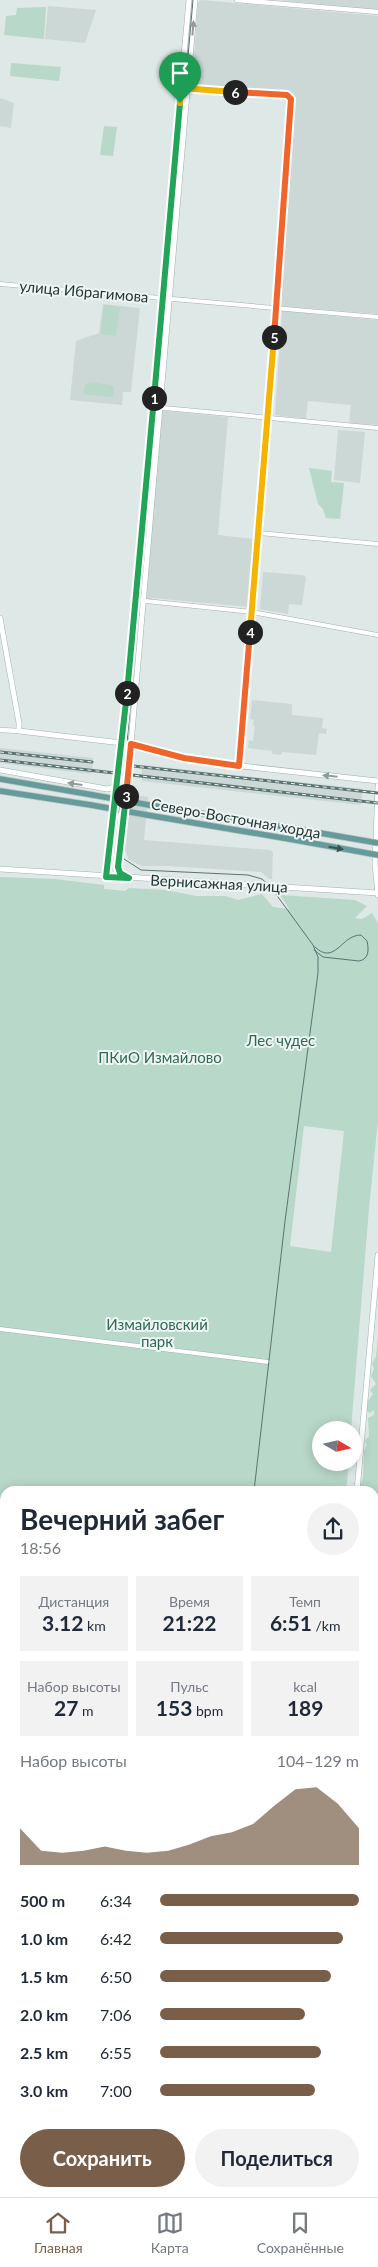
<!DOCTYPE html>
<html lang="ru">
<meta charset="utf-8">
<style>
:root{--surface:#fff;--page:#f2f2f3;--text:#1f2937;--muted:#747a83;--line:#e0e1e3;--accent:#795f49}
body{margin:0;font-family:Lato,sans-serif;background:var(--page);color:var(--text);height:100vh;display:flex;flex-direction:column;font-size:19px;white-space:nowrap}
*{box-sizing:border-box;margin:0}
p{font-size:16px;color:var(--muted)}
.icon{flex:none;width:28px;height:28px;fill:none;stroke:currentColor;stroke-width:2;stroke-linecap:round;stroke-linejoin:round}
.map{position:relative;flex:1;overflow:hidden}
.details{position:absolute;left:0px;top:1486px;width:379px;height:711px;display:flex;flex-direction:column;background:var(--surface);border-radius:15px 15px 0 0;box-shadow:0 2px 12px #0003}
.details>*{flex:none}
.needle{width:32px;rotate:99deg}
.buttons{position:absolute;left:312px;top:1421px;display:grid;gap:10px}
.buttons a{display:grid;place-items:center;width:50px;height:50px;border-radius:50%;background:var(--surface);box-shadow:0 2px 12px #0003;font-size:25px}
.pin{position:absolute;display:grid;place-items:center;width:42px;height:42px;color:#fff;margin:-51px -21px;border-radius:50% 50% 50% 0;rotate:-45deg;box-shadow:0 0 5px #0007}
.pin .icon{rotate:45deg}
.km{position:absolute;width:25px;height:25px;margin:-12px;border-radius:50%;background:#222;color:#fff;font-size:14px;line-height:25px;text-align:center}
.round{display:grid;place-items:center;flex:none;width:52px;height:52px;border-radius:26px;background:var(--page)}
.overview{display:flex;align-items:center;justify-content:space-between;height:85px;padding:0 20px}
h1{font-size:28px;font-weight:700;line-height:38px}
.metrics{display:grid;grid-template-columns:repeat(3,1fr);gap:8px;height:85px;padding:5px 20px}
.metrics div{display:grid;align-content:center;border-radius:0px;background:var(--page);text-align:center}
.metrics b{font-size:21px;font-weight:700}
.metrics small{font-size:14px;font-weight:400}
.metrics p{font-size:14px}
.chart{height:140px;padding:10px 20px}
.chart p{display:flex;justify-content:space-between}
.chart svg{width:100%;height:90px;margin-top:5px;fill:var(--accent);opacity:.7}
.action{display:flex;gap:10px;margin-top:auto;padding:10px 20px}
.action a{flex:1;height:58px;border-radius:30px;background:var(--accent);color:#fff;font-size:20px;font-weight:700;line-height:58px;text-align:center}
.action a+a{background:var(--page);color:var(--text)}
ul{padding:0 20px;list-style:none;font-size:16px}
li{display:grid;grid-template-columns:80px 60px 1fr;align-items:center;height:38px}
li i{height:12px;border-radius:6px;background:var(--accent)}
.tab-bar{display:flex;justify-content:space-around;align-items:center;height:70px;border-top:1px solid var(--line);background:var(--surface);font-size:14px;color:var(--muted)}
.tab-bar a{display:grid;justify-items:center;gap:2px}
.tab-bar .active{color:var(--accent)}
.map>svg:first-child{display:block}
.built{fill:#ccd8d6}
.green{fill:#b8d8c9;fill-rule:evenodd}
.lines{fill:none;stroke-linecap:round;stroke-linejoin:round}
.stream{stroke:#89b0ca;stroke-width:1}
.river{stroke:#89b0ca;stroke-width:7}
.minor-casing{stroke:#a2afae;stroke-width:5}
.tertiary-casing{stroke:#a2afae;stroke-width:5.5}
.secondary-casing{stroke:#9eb3b1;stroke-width:6}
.primary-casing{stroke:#bcc3c3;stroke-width:7}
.minor{stroke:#fff;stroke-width:4}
.tertiary{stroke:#fff;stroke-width:4.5}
.secondary{stroke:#fff;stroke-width:5}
.primary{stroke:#669b9b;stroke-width:5.5}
.tram{stroke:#5b7372;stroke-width:1}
.rail-casing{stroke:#5b7372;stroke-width:3}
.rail{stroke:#eef5f4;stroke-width:1;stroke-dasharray:4;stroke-linecap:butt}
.primary-bridge-casing{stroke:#bcc3c3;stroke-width:7;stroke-linecap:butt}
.primary-bridge{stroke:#669b9b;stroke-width:5.5}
.oneway{fill:#909b9a}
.oneway2{fill:#365554}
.split-1-casing{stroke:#fff;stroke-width:10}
.split-2-casing{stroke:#fff;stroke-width:10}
.split-3-casing{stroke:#fff;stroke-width:10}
.split-4-casing{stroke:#fff;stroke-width:10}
.split-5-casing{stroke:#fff;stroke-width:10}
.split-6-casing{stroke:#fff;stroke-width:10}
.split-7-casing{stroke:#fff;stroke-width:10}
.split-1{stroke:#22a559;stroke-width:6}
.split-2{stroke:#22a559;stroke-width:6}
.split-3{stroke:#22a559;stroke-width:6}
.split-4{stroke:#f0652b;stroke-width:6}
.split-5{stroke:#f5b400;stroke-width:6}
.split-6{stroke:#f0652b;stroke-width:6}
.split-7{stroke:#f5b400;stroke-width:6}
.labels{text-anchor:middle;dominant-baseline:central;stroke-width:4;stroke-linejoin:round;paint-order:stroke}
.street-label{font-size:15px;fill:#213736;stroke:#eef5f4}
.park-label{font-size:15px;fill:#2e6a55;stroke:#eef5f4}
</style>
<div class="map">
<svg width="378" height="2197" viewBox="0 0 378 2197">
<rect width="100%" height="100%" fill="#dee8e6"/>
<!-- built -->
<path class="built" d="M201 0 378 16V314L279 306 278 304 293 93 192 86 198 3Z
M278 0H378V10Z
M48 6 96 10 85 43 45 39Z
M0 98 14 103 11 128 0 126Z
M103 304 140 308 131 392H123L122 405 70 400 76 341 99 333Z
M282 311 378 320V425L349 423 351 405 308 401 306 419 275 415Z
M165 411 228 417 218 535 255 539 250 604 248 607 153 598 151 600 146 598 161 412Z
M338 430 365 432 360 483 334 480Z
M263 572 302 575 306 577 302 605 289 604 288 614 260 609Z
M252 700 292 704V715L323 718 322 728 327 729 326 734 319 733 316 755 282 752 281 755 272 754V751L248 748 249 740 253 741 255 726 253 725 254 720 250 719Z
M0 748 93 758 92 772 90 774 0 763Z
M144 765 363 789 361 805 142 781V766Z
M131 794 148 797 144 840 270 850 273 852 272 879H269L261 872 168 866H142L129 860 125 850Z
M374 1872 378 1883V2032L376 2043H374Z"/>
<!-- green -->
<path class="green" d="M46 7 44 39 4 35 6 16 16 15 17 8Z
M11 63 61 67 59 81 10 76Z
M104 126 117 127 113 156 100 155Z
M104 305 120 307 116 336 101 334Z
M88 382 112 385 114 387V395L111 397 88 395 84 394V387Z
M309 468 332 471 331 482 344 483 340 519 326 518 323 509 318 504Z
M0 877 55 879 104 885V889L125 891 129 888 166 890 196 896H225L238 900 262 894 273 907 289 909 280 895 355 900 367 906 355 918 362 919 372 913 378 923V1120L369 1208 351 1430H321V1462L349 1463 346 1491H5V2192L199 2193V2197H0ZM304 1126 344 1131 331 1252 290 1246Z
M378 1335V1504H377L374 1491H362L360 1486 363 1478 364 1451 367 1445 365 1441 369 1436 368 1418 374 1415V1410L370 1413 367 1411 368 1401 373 1394 370 1390 376 1384 371 1376 374 1369 372 1364 376 1356Z
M374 1532 378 1539V1700L374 1683Z
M374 1748 378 1761V1826L375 1827Z"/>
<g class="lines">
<!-- stream -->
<path class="stream" d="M0 2103 5 2102
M26 2192 27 2197"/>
<!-- river -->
<path class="river" d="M0 2032 5 2030"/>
<!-- minor casing -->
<g class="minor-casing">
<path id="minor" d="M186 88 287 95 291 99 268 415 239 766
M0 284 378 317
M153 407 378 428
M259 533 378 544
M136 600 252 612 378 635
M0 1329 268 1362
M374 1528 378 1534
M250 2192 251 2197"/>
</g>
<!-- tertiary casing -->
<g class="tertiary-casing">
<path id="tertiary" d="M237 0 378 12
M0 730 19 731
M374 2122H378
M219 2197 220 2192
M225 2197V2192"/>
</g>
<!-- secondary casing -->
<g class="secondary-casing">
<path id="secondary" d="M0 618 19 723V731L122 743 214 763 378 781
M0 770 107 789 112 788 117 783
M0 869 378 893
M106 877 127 693 189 0
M129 878 120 873 118 862 131 744 195 0
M378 895 375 864 378 786
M357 1491 378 1255
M0 1515H5
M374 1697 378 1713
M374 1726 378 1739"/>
</g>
<!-- primary casing -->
<g class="primary-casing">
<path id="primary" d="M0 779 93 795
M0 791 91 805
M149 805 297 829
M147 815 295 840"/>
</g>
<!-- minor -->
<use href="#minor" class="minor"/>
<!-- tertiary -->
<use href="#tertiary" class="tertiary"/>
<!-- secondary -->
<use href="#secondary" class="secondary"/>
<!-- primary -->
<use href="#primary" class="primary"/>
<!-- tram -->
<path class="tram" d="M193 0 118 844 120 854 124 859 141 870 248 875 262 879 270 886 313 945 318 957V973L285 1221 254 1491
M314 950 323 957 359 961C369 959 369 950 367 941L361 935C341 935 335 966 315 947
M374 1707 378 1723
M374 1718 378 1733"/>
<!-- rail casing -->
<g class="rail-casing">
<path id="rail" d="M0 752 92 762
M0 760 378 803
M124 765 378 793
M199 2197 200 2192
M208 2197V2192"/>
</g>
<!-- rail -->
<use href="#rail" class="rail"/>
<!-- primary-bridge casing -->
<g class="primary-bridge-casing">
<path id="primary-bridge" d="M93 795 149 805
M91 805 147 815
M297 829 378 843
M295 840 378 855"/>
</g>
<!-- primary-bridge -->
<use href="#primary-bridge" class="primary-bridge"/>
</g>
<!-- one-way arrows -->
<defs><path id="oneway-solid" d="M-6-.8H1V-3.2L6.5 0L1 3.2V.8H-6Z" transform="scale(1.25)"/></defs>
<g class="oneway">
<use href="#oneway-solid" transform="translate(193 28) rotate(-85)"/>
<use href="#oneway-solid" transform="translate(330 776) rotate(-174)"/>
<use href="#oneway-solid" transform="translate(75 784) rotate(-172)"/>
</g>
<use class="oneway2" href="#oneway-solid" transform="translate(336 848) rotate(10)"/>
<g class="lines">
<!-- split-1 casing -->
<g class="split-1-casing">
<path id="split-1" d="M154 398 180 103"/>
</g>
<!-- split-2 casing -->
<g class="split-2-casing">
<path id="split-2" d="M127 693 154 398"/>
</g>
<!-- split-3 casing -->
<g class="split-3-casing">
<path id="split-3" d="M126 796 118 867 120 873 129 878 106 877 127 693"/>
</g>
<!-- split-4 casing -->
<g class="split-4-casing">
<path id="split-4" d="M126 796 131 744 184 758 239 766 250 632"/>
</g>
<!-- split-5 casing -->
<g class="split-5-casing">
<path id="split-5" d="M250 632 274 337"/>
</g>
<!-- split-6 casing -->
<g class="split-6-casing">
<path id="split-6" d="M235 92 287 95 291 99 274 337"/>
</g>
<!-- split-7 casing -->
<g class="split-7-casing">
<path id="split-7" d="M180 103 181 88 235 92"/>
</g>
<!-- split-1 -->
<use href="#split-1" class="split-1"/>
<!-- split-2 -->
<use href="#split-2" class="split-2"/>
<!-- split-3 -->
<use href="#split-3" class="split-3"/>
<!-- split-4 -->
<use href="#split-4" class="split-4"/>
<!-- split-5 -->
<use href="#split-5" class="split-5"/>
<!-- split-6 -->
<use href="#split-6" class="split-6"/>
<!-- split-7 -->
<use href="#split-7" class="split-7"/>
</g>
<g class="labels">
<!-- street labels -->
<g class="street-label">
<text transform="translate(84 291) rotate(5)">улица Ибрагимова</text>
<text transform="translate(236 818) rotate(10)">Северо-Восточная хорда</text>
<text transform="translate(219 883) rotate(3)">Вернисажная улица</text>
</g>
<!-- park labels -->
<g class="park-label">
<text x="281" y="1040">Лес чудес</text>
<text x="160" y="1057">ПКиО Измайлово</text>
<text x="157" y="1324">Измайловский<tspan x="157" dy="17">парк</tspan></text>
</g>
</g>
</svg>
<div class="buttons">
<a><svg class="needle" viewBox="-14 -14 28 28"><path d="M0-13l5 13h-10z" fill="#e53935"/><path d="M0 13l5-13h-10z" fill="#747a83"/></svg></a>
</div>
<div class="pin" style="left:180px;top:103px;background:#1e9e55"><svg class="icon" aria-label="arrive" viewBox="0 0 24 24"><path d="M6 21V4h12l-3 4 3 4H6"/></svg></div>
<b class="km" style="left:154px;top:398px">1</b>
<b class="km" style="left:127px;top:693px">2</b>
<b class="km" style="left:126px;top:796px">3</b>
<b class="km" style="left:250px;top:632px">4</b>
<b class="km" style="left:274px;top:337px">5</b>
<b class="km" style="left:235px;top:92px">6</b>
<section class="details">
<div class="overview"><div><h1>Вечерний забег</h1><p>18:56</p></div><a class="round"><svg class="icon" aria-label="share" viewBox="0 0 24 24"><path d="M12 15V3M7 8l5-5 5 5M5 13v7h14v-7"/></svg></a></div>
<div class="metrics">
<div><p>Дистанция</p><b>3.12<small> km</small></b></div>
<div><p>Время</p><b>21:22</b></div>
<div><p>Темп</p><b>6:51<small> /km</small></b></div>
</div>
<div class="metrics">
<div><p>Набор высоты</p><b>27<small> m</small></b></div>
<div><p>Пульс</p><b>153<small> bpm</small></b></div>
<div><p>kcal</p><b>189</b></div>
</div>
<div class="chart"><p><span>Набор высоты</span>104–129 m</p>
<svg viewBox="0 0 160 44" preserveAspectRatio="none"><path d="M0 44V26L10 37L20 38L30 37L40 35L50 37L60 38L70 37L80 34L90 30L100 28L110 24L120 15L130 7L140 6L150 14L160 26V44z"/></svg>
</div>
<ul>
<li><b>500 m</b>6:34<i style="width:100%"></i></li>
<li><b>1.0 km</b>6:42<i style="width:92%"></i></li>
<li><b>1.5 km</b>6:50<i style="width:86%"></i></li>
<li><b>2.0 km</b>7:06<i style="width:73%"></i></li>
<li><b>2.5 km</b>6:55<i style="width:81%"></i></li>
<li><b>3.0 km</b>7:00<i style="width:78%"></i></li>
</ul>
<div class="action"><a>Сохранить</a><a>Поделиться</a></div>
</section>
</div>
<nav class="tab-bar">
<a class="active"><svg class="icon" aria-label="home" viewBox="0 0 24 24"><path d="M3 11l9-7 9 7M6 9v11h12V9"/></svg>Главная</a>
<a><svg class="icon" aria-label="map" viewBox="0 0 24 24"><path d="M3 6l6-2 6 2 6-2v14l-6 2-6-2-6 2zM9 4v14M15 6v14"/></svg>Карта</a>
<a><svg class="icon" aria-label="saved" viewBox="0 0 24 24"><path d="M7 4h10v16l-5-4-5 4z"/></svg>Сохранённые</a>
</nav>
